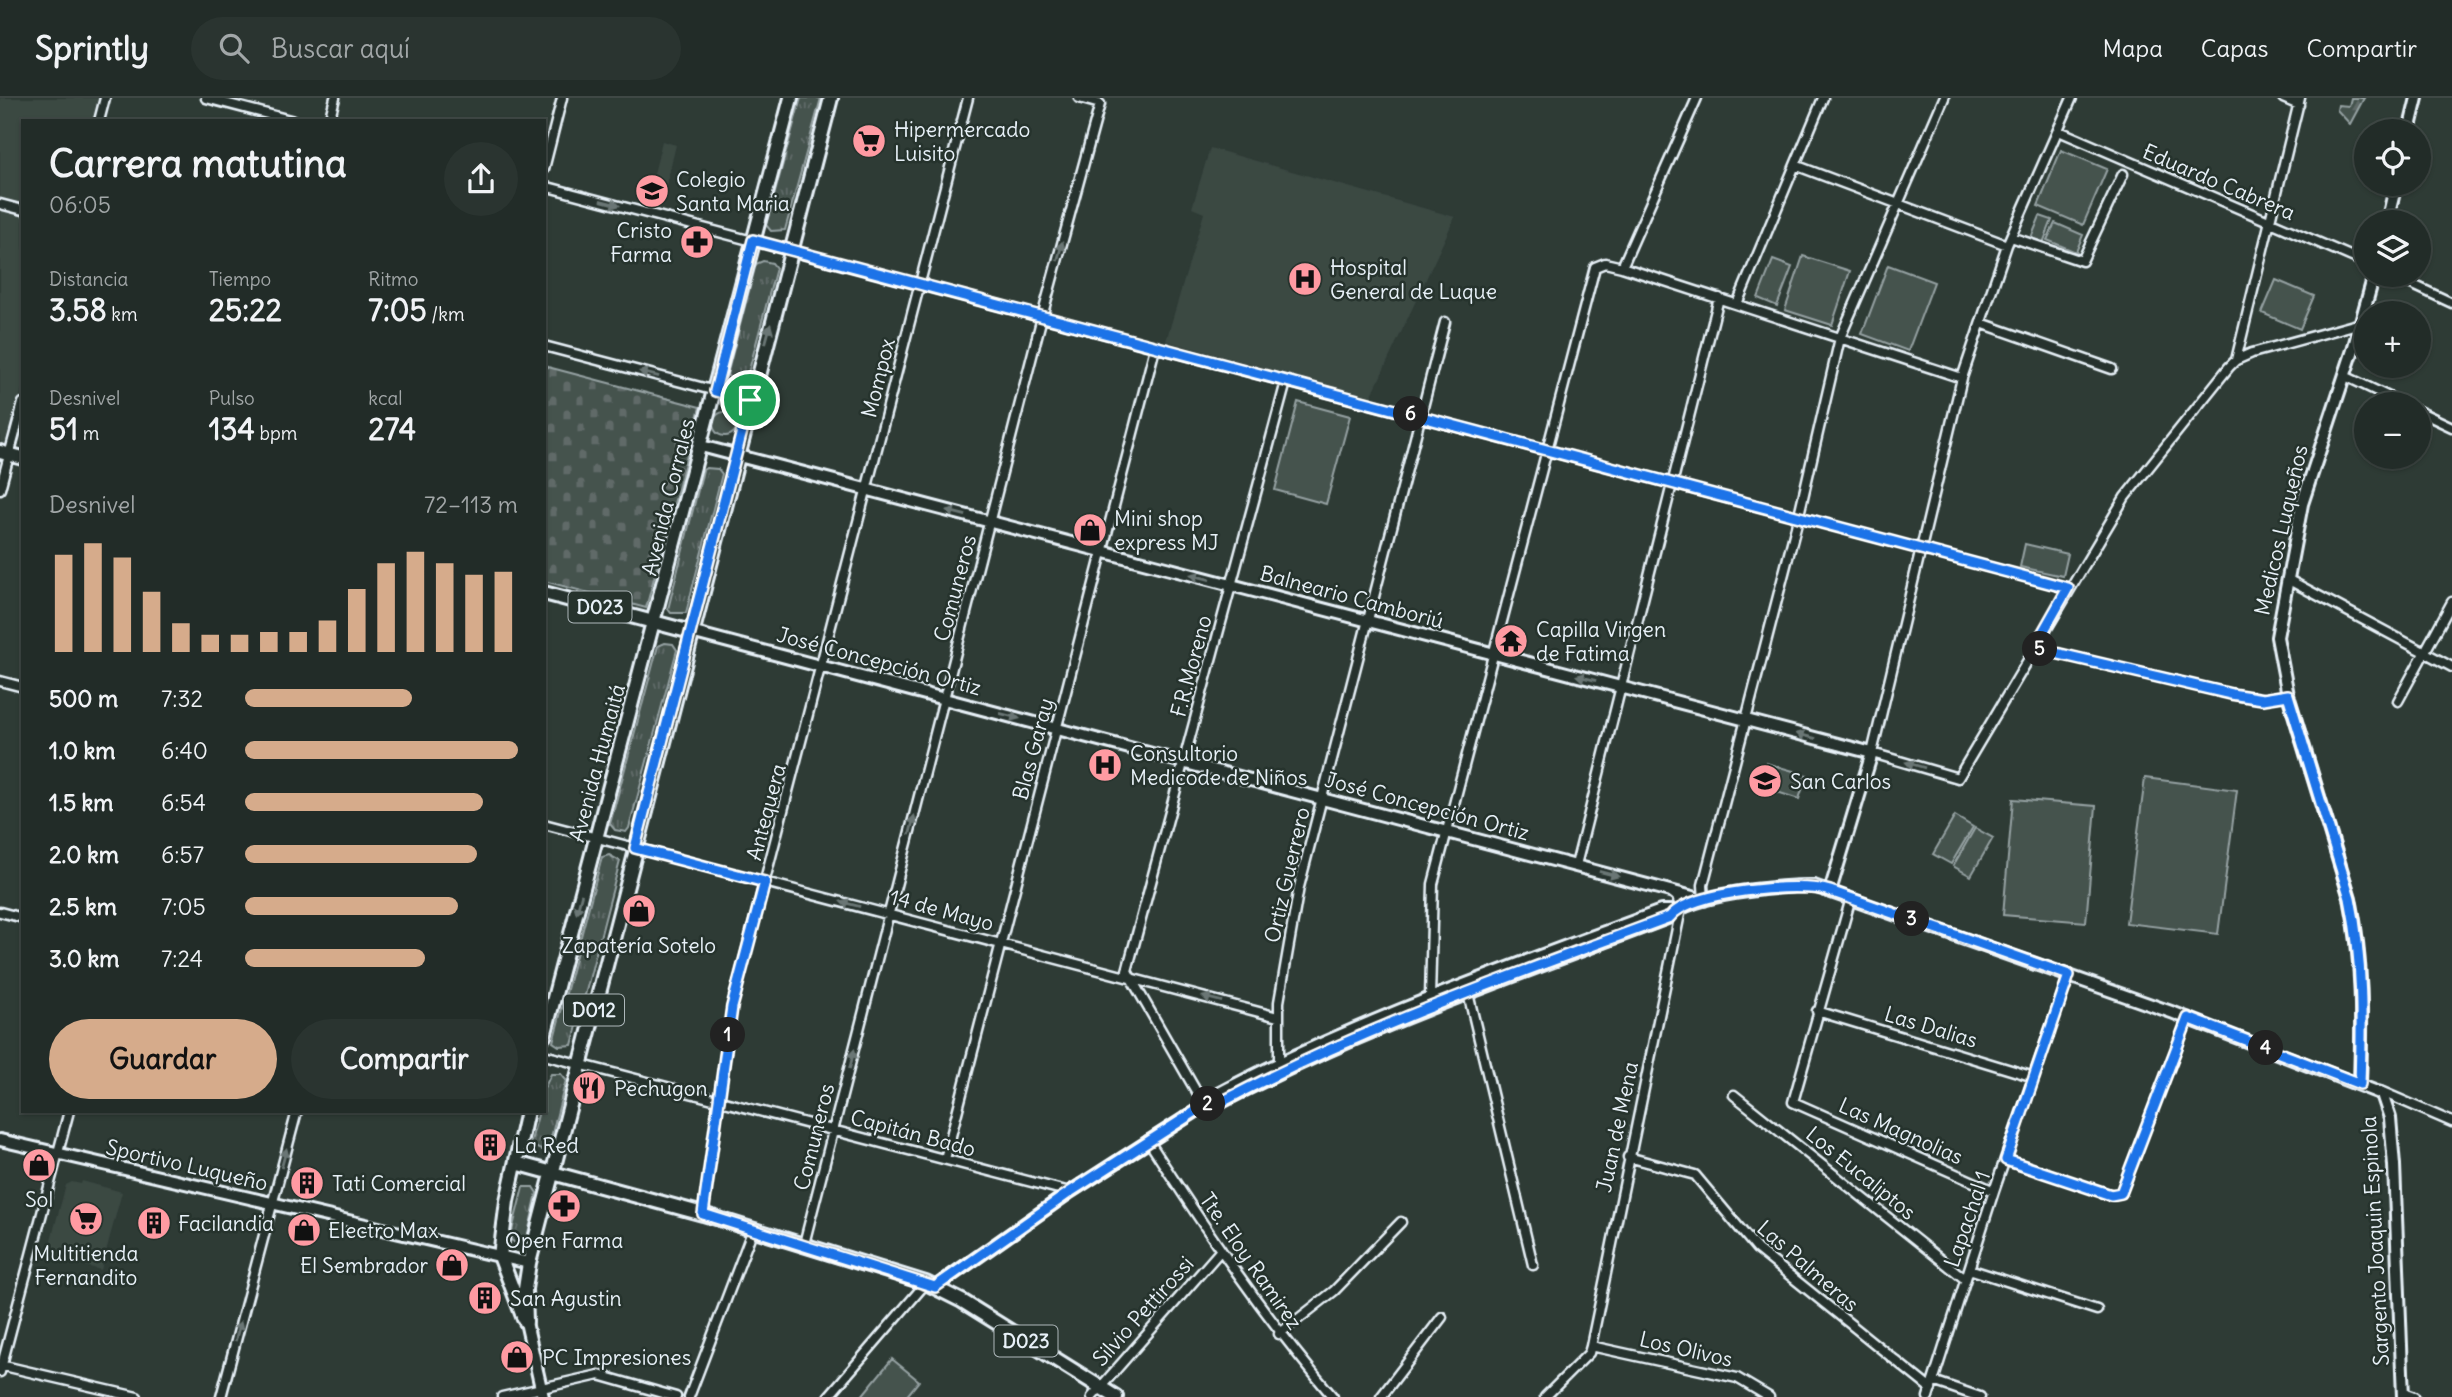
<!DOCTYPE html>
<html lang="es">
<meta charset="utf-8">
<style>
:root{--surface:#222c28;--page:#2a3430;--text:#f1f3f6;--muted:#a2a7a8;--line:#3f4845;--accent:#d6ab8b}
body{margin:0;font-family:Delius,sans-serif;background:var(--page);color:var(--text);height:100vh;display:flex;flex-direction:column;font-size:26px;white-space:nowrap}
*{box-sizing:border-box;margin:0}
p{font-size:23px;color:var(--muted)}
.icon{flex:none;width:38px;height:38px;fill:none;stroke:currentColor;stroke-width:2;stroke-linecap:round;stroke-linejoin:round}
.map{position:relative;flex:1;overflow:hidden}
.panel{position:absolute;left:21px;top:21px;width:525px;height:994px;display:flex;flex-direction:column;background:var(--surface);border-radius:0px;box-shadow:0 2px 5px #0004,0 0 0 2px var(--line)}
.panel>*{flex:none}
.buttons{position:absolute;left:2354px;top:21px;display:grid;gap:14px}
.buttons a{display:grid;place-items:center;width:77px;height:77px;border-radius:50%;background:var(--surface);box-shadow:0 2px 5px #0004,0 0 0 2px var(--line);font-size:35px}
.pin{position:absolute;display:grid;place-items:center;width:60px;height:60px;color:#fff;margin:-30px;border:4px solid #fff;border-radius:50%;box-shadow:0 2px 7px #0007}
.km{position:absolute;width:35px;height:35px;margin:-18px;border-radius:50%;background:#222;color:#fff;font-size:19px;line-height:35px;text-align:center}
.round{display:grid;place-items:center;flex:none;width:74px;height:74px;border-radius:37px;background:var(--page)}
.overview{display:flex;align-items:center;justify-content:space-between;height:119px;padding:0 28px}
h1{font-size:38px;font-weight:700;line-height:52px}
.figures{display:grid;grid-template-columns:repeat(3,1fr);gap:10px;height:119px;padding:7px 28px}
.figures div{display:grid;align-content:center}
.figures b{font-size:30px;font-weight:700}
.figures small{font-size:19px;font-weight:400}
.figures p{font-size:19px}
.chart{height:196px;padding:14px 28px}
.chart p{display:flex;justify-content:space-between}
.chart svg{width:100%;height:126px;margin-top:7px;stroke:var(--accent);stroke-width:6}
.cta{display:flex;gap:14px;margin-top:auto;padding:14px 28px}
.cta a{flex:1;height:80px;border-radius:42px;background:var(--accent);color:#111;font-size:28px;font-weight:700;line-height:80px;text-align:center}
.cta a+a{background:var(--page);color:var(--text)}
ul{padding:0 28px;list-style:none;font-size:23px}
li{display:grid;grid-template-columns:112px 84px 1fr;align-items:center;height:52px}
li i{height:18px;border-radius:9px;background:var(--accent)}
header{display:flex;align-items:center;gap:42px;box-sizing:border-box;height:98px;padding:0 35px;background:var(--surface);border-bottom:2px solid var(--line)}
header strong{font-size:33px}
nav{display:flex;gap:38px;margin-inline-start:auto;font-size:24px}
.search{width:490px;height:63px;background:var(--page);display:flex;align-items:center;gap:18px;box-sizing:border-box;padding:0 24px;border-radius:38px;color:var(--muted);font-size:26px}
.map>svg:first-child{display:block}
.built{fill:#3b4843}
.grass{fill:#45524e;stroke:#96a2a3;stroke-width:2}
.forest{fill:url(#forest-firs);stroke:#96a2a3;stroke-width:2}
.cemetery{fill:url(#cemetery-stones);stroke:#96a2a3;stroke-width:2}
.park{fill:url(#park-tufts);stroke:#96a2a3;stroke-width:2}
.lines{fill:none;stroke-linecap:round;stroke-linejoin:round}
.street-casing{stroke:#e8f1f8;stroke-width:13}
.secondary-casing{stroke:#e8f1f8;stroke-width:16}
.primary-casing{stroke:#e8f1f8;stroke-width:18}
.street{stroke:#26332d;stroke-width:8}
.secondary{stroke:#26332d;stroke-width:10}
.primary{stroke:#26332d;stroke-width:12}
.oneway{fill:#6a7674}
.route-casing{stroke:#fff;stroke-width:14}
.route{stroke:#1a73e8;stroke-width:9}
.labels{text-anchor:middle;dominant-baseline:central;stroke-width:5;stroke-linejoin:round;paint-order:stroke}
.shield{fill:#26332d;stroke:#aeb8bb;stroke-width:2}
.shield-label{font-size:19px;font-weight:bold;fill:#e8f1f8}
.poi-label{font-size:21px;fill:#e8f1f8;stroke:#26332d;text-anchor:start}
.street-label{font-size:21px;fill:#e8f1f8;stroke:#26332d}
</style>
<header>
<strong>Sprintly</strong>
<div class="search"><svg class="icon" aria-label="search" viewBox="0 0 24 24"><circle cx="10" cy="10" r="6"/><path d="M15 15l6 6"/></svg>Buscar aquí</div>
<nav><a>Mapa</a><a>Capas</a><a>Compartir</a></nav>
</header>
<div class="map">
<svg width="2452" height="1299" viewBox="0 0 2452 1299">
<defs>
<pattern id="forest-firs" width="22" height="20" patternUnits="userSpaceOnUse" patternTransform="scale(1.75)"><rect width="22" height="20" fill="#45524e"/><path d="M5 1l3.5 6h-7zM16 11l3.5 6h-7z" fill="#606b68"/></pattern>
<pattern id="cemetery-stones" width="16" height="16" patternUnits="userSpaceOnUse" patternTransform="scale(1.75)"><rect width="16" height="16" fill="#45524e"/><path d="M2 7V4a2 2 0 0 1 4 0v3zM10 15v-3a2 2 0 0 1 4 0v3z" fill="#606b68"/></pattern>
<pattern id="park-tufts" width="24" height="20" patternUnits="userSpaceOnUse" patternTransform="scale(1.75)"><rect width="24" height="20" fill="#45524e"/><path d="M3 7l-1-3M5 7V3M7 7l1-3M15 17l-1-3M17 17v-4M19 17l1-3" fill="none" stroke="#606b68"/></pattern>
</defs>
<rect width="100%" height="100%" fill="#2e3b35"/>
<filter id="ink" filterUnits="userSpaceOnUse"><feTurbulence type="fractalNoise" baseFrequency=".0143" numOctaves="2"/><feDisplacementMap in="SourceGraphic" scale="14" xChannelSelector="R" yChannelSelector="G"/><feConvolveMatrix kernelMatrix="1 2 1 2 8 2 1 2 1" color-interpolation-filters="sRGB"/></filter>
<g filter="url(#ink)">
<!-- built -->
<path class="built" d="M0 0H98L92 23H23V107L0 101Z
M662 43 676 47 663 100 655 97 648 103 638 100 643 82 652 84Z
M1210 50 1455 119 1371 299 1166 243 1204 115 1192 110Z
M0 112 23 118V288L8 343 4 348H0Z
M82 1083 122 1094 101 1172 58 1161 60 1152 49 1149 66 1087 72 1084 81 1086Z"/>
<!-- grass -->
<path class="grass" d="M2061 52 2107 71 2083 127 2038 108Z
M2040 118 2052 122 2043 145 2031 140Z
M2055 125 2083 137 2076 154 2047 142Z
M1803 158 1850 173 1832 227 1785 212Z
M1773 162 1792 169 1777 208 1758 200Z
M1888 167 1934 184 1908 253 1862 236Z
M2276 182 2314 198 2300 231 2262 215Z
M1298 304 1350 318 1326 406 1275 392Z
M713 326a12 12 0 1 1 24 0a12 12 0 1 1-24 0Z
M2025 446 2068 456 2063 478 2020 469Z
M1766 665 1807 677 1799 701 1758 688Z
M2145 680 2237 692 2218 836 2126 825Z
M2013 701 2096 708 2086 824 2003 817Z
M1955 718 1973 729 1951 766 1933 756Z
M1975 730 1993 740 1971 778 1953 768Z
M892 1261 919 1283 906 1299H861Z"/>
<!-- forest -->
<path class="forest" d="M2351 0H2364L2350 26 2337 12 2338 7 2349 8Z"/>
<!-- cemetery -->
<path class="cemetery" d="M544 268 700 309 646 510 544 483Z"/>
<!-- park -->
<path class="park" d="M801 0H821L785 132 771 133 766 127Z
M763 163 772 165 776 170 747 280 732 282 727 277 756 166Z
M706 370 718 371 722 376 686 515H671L668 511 703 372Z
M665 545 673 546 677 552 629 730 626 734 615 732 610 726 658 548Z
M609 757 620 763 572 947 559 948 553 944 602 759Z
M551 976H561L566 982 548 1051 541 1052 530 1047 539 1013H544V991Z
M523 1089H533L537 1095 526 1144 518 1147 510 1141Z"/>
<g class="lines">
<!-- street casing -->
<g class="street-casing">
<path id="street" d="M206 0 294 23
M2072 0 2007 147 1962 280 1872 655 1958 680 2125 399 2229 269 2236 262 2252 255 2361 225
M2283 0 2299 7
M99 23 105 0
M329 23 335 0
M2059 33 2366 165
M1795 67 2007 147
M544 71 562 0
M544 88 2068 490
M0 106 23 112
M2011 139 2082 163 2123 76
M1622 169 1697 0
M2392 177 2452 205
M1737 206 1823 0
M1981 225 2112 271
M544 248 750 302
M2236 262 2300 0
M2345 278 2404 306
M2418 313 2452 329
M0 391 23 305
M2287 481 2452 569
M2034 550 2231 596 2263 601 2288 597
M0 583 23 589
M2398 603 2452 504
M544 726 1278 919
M1576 767 1719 200
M1851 800 1793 1004 1994 1093
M1704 802 1703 787 1798 421 1840 240 1944 0
M0 814 23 820
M1467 891 1533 1167
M1430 900 1433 786 1595 169 1605 165 1622 169 1962 280
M1817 913 2034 979
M544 957 1070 1094
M1279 970V904L1299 789 1445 224
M2380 993 2452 1024
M1734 997 1965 1181
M1204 1007 1127 873 1286 284
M1148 1042C1205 1131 1264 1218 1333 1299
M1628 1059 1695 1077 1757 1151 1931 1291
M945 1061 1155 250
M2006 1062 2111 1097 2121 1095 2188 920
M703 1116 732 909 968 0
M804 1146 1042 219 1100 6 1079 0
M1969 1171 2097 1212
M1279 1236 1334 1193 1401 1124
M1591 1248 1737 1280 1769 1299
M0 1267 137 1299
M0 1274 69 1013
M1933 1283 1980 1299
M2403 1295 2414 1299
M221 1299 297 1013
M502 1299 599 1277 676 1299
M689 1299 753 1131
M828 1299 926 1185
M1092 1299 1221 1152
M1381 1299 1442 1219
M1545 1299 1589 1255 1591 1248 1681 811 1677 799 1671 794
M1928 1299 1994 1093 2069 877"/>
</g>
<!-- secondary casing -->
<g class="secondary-casing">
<path id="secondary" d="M2409 33 2417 0
M2387 124 2396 86
M701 348 1872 655 1830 793
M691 534 1704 802
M2360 986C2362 922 2363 863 2350 800L2288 597 2277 539 2302 406 2353 252 2374 177
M1207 1006 1216 1007C1361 930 1517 878 1670 819 1686 796 1785 787 1814 788L2174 915 2382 996 2390 1020 2394 1067 2403 1299
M0 1042 529 1165
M935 1189 1070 1094 1207 1006 1212 999C1355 923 1509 870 1661 813H1674
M526 1224 543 1299"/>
</g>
<!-- primary casing -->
<g class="primary-casing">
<path id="primary" d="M0 354 23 360
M544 495 691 534
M544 938 791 0
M516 1065 703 1116 926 1185 962 1203 1116 1299
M524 1221 500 1158 507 1103 527 1013
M526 1224 525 1191 529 1165 831 0"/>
</g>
<!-- street -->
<use href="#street" class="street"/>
<!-- secondary -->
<use href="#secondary" class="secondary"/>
<!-- primary -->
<use href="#primary" class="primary"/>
</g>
<!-- one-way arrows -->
<defs><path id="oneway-solid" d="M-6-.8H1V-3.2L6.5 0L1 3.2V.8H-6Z" transform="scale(1.75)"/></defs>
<g class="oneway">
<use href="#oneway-solid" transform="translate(610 105) rotate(15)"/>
<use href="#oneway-solid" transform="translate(1060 153) rotate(-75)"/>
<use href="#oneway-solid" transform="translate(768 236) rotate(-75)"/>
<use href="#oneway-solid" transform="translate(649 276) rotate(-165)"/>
<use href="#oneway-solid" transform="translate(956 415) rotate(-165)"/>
<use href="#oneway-solid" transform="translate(1200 479) rotate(-165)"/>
<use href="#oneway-solid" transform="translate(1586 580) rotate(-166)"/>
<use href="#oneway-solid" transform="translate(1010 618) rotate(15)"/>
<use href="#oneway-solid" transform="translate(1806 638) rotate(-165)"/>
<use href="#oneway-solid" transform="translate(1915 667) rotate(-164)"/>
<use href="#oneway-solid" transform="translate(912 727) rotate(-76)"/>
<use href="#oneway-solid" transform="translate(1609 776) rotate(15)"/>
<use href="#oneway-solid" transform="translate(579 806) rotate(105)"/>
<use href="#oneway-solid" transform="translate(850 806) rotate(-165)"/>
<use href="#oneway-solid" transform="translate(1212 901) rotate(-165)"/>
<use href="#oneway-solid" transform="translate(852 961) rotate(-76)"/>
<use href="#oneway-solid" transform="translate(284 1060) rotate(-75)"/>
<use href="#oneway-solid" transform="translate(238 1233) rotate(-75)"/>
</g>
</g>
<g class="lines" filter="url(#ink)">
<!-- route casing -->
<g class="route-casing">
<path id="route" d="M753 142 2068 490 2034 550 2231 596 2263 601 2288 597 2350 800C2363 863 2362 922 2360 986L2188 920 2121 1095 2111 1097 2006 1062 2069 877 1830 793C1800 784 1688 793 1670 819 1517 876 1360 930 1216 1007L1207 1006 1070 1094 935 1189 703 1116 732 909 765 784 635 750 750 302 715 293Z"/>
</g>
<!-- route -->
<use href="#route" class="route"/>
</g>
<!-- icons -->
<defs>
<g id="supermarket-disc" transform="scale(1.75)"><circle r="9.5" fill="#ff9aa2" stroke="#26332d"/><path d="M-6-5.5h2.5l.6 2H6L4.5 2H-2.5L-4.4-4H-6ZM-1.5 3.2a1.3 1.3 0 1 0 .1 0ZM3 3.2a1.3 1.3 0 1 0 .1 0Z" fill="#111"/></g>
<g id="school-disc" transform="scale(1.75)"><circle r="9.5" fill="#ff9aa2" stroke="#26332d"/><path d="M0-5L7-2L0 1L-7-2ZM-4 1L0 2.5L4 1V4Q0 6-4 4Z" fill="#111"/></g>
<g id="pharmacy-disc" transform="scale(1.75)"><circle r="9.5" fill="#ff9aa2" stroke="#26332d"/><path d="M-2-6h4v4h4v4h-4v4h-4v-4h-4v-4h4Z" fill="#111"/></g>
<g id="hospital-disc" transform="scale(1.75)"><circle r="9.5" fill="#ff9aa2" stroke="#26332d"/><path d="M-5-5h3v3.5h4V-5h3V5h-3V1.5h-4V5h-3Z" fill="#111"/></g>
<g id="shop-disc" transform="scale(1.75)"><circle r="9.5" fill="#ff9aa2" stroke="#26332d"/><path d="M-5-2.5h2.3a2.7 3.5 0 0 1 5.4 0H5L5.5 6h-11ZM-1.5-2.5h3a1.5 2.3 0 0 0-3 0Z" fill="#111"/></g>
<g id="temple-disc" transform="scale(1.75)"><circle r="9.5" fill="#ff9aa2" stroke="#26332d"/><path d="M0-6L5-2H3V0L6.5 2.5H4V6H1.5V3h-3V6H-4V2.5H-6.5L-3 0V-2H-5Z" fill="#111"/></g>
<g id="restaurant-disc" transform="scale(1.75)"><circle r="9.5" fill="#ff9aa2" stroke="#26332d"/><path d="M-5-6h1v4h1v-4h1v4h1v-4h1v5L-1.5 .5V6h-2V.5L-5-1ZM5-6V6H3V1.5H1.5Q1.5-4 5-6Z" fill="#111"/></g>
<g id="building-disc" transform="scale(1.75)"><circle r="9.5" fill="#ff9aa2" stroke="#26332d"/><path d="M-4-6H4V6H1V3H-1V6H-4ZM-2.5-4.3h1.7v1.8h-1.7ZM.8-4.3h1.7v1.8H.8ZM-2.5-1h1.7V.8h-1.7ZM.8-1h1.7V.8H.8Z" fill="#111"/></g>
</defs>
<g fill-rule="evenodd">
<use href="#supermarket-disc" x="869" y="43"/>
<use href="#school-disc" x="652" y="93"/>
<use href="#pharmacy-disc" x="697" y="144"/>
<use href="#hospital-disc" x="1305" y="181"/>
<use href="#shop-disc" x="1090" y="432"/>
<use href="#temple-disc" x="1511" y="543"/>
<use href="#hospital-disc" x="1105" y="667"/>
<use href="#school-disc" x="1765" y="683"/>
<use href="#shop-disc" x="639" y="813"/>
<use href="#restaurant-disc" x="589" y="990"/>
<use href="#building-disc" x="490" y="1047"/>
<use href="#shop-disc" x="39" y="1067"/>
<use href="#building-disc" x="307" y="1085"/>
<use href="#pharmacy-disc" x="564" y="1108"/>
<use href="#supermarket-disc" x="86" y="1121"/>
<use href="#building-disc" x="154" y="1125"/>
<use href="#shop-disc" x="304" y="1132"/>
<use href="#shop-disc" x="452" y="1167"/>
<use href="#building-disc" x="485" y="1200"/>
<use href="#shop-disc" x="517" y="1259"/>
</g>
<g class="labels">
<!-- shield labels -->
<g class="shield">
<rect x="568.5" y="493.5" width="63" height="31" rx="5"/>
<rect x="564" y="896.5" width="60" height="31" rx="5"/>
<rect x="994.5" y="1227.5" width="63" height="31" rx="5"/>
</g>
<g class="shield-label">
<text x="600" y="509">D023</text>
<text x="594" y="912">D012</text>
<text x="1026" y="1243">D023</text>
</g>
<!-- poi labels -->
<g class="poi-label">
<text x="894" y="31">Hipermercado<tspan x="894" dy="24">Luisito</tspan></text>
<text x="676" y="81">Colegio<tspan x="676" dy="24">Santa Maria</tspan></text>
<text x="672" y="132" text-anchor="end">Cristo<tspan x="672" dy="24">Farma</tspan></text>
<text x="1330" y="169">Hospital<tspan x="1330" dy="24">General de Luque</tspan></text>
<text x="1114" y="420">Mini shop<tspan x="1114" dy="24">express MJ</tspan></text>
<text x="1536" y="531">Capilla Virgen<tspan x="1536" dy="24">de Fatima</tspan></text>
<text x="1130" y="655">Consultorio<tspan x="1130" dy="24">Medicode de Niños</tspan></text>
<text x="1790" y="683">San Carlos</text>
<text x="639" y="847" text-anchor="middle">Zapatería Sotelo</text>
<text x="614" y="990">Pechugon</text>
<text x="514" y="1047">La Red</text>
<text x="332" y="1085">Tati Comercial</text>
<text x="39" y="1101" text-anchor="middle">Sol</text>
<text x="178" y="1125">Facilandia</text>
<text x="328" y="1132">Electro Max</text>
<text x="564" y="1142" text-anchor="middle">Open Farma</text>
<text x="86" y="1155" text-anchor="middle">Multitienda<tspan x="86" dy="24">Fernandito</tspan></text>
<text x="428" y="1167" text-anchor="end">El Sembrador</text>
<text x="510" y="1200">San Agustin</text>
<text x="542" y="1259">PC Impresiones</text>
</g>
<!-- street labels -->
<g class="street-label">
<text transform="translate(2219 84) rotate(23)">Eduardo Cabrera</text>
<text transform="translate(878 280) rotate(-76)">Mompox</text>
<text transform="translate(668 399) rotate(-76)">Avenida Corrales</text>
<text transform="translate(2281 432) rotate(-77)">Medicos Luqueños</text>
<text transform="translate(955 490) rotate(-75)">Comuneros</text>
<text transform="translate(1352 499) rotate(15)">Balneario Camboriú</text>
<text transform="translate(879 563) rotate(15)">José Concepción Ortiz</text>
<text transform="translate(1191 568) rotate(-75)">F.R.Moreno</text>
<text transform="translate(1033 651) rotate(-75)">Blas Garay</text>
<text transform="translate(597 665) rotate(-75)">Avenida Humaitá</text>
<text transform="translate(1427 708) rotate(15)">José Concepción Ortiz</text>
<text transform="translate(766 714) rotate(-75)">Antequera</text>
<text transform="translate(1287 777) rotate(-77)">Ortiz Guerrero</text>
<text transform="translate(942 812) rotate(15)">14 de Mayo</text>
<text transform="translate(1931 929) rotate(17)">Las Dalias</text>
<text transform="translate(1617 1029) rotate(-78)">Juan de Mena</text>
<text transform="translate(1901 1033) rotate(24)">Las Magnolias</text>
<text transform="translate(913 1035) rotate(15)">Capitán Bado</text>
<text transform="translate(814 1039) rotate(-76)">Comuneros</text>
<text transform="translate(187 1067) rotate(13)">Sportivo Luqueño</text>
<text transform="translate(1861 1075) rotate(39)">Los Eucaliptos</text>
<text transform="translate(1967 1121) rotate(-71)">Lapachal 1</text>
<text transform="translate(2375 1143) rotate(-93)">Sargento Joaquin Espinola</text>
<text transform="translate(1251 1163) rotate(55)">Tte. Eloy Ramirez</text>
<text transform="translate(1808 1168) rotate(41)">Las Palmeras</text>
<text transform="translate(1143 1213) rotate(-48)">Silvio Pettirossi</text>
<text transform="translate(1686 1251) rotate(13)">Los Olivos</text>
</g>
</g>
</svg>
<div class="buttons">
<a><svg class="icon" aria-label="locate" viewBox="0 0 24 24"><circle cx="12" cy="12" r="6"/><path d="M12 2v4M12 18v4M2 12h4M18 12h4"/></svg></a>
<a><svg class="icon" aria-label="layers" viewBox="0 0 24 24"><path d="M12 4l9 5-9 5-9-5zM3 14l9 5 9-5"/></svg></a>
<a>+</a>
<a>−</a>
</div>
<div class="pin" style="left:750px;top:302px;background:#1e9e55"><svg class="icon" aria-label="arrive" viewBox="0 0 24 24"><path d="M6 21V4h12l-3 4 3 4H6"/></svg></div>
<b class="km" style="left:728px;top:937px">1</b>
<b class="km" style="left:1208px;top:1006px">2</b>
<b class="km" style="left:1912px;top:821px">3</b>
<b class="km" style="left:2266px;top:950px">4</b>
<b class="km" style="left:2040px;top:551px">5</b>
<b class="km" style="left:1411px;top:316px">6</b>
<section class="panel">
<div class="overview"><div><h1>Carrera matutina</h1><p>06:05</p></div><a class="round"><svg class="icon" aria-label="share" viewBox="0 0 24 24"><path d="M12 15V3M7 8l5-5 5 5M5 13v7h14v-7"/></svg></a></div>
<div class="figures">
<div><p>Distancia</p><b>3.58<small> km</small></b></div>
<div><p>Tiempo</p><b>25:22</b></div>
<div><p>Ritmo</p><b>7:05<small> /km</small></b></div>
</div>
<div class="figures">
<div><p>Desnivel</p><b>51<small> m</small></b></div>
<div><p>Pulso</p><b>134<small> bpm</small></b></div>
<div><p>kcal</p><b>274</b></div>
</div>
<div class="chart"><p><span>Desnivel</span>72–113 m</p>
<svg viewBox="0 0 160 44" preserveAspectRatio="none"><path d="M5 44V10M15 44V6M25 44V11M35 44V23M45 44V34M55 44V38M65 44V38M75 44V37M85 44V37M95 44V33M105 44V22M115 44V13M125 44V9M135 44V13M145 44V17M155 44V16"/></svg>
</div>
<ul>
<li><b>500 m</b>7:32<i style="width:61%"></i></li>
<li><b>1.0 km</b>6:40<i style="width:100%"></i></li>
<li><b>1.5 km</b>6:54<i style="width:87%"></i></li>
<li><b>2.0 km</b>6:57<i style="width:85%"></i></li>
<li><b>2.5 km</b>7:05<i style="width:78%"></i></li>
<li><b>3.0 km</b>7:24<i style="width:66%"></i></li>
</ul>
<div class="cta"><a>Guardar</a><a>Compartir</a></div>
</section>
</div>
